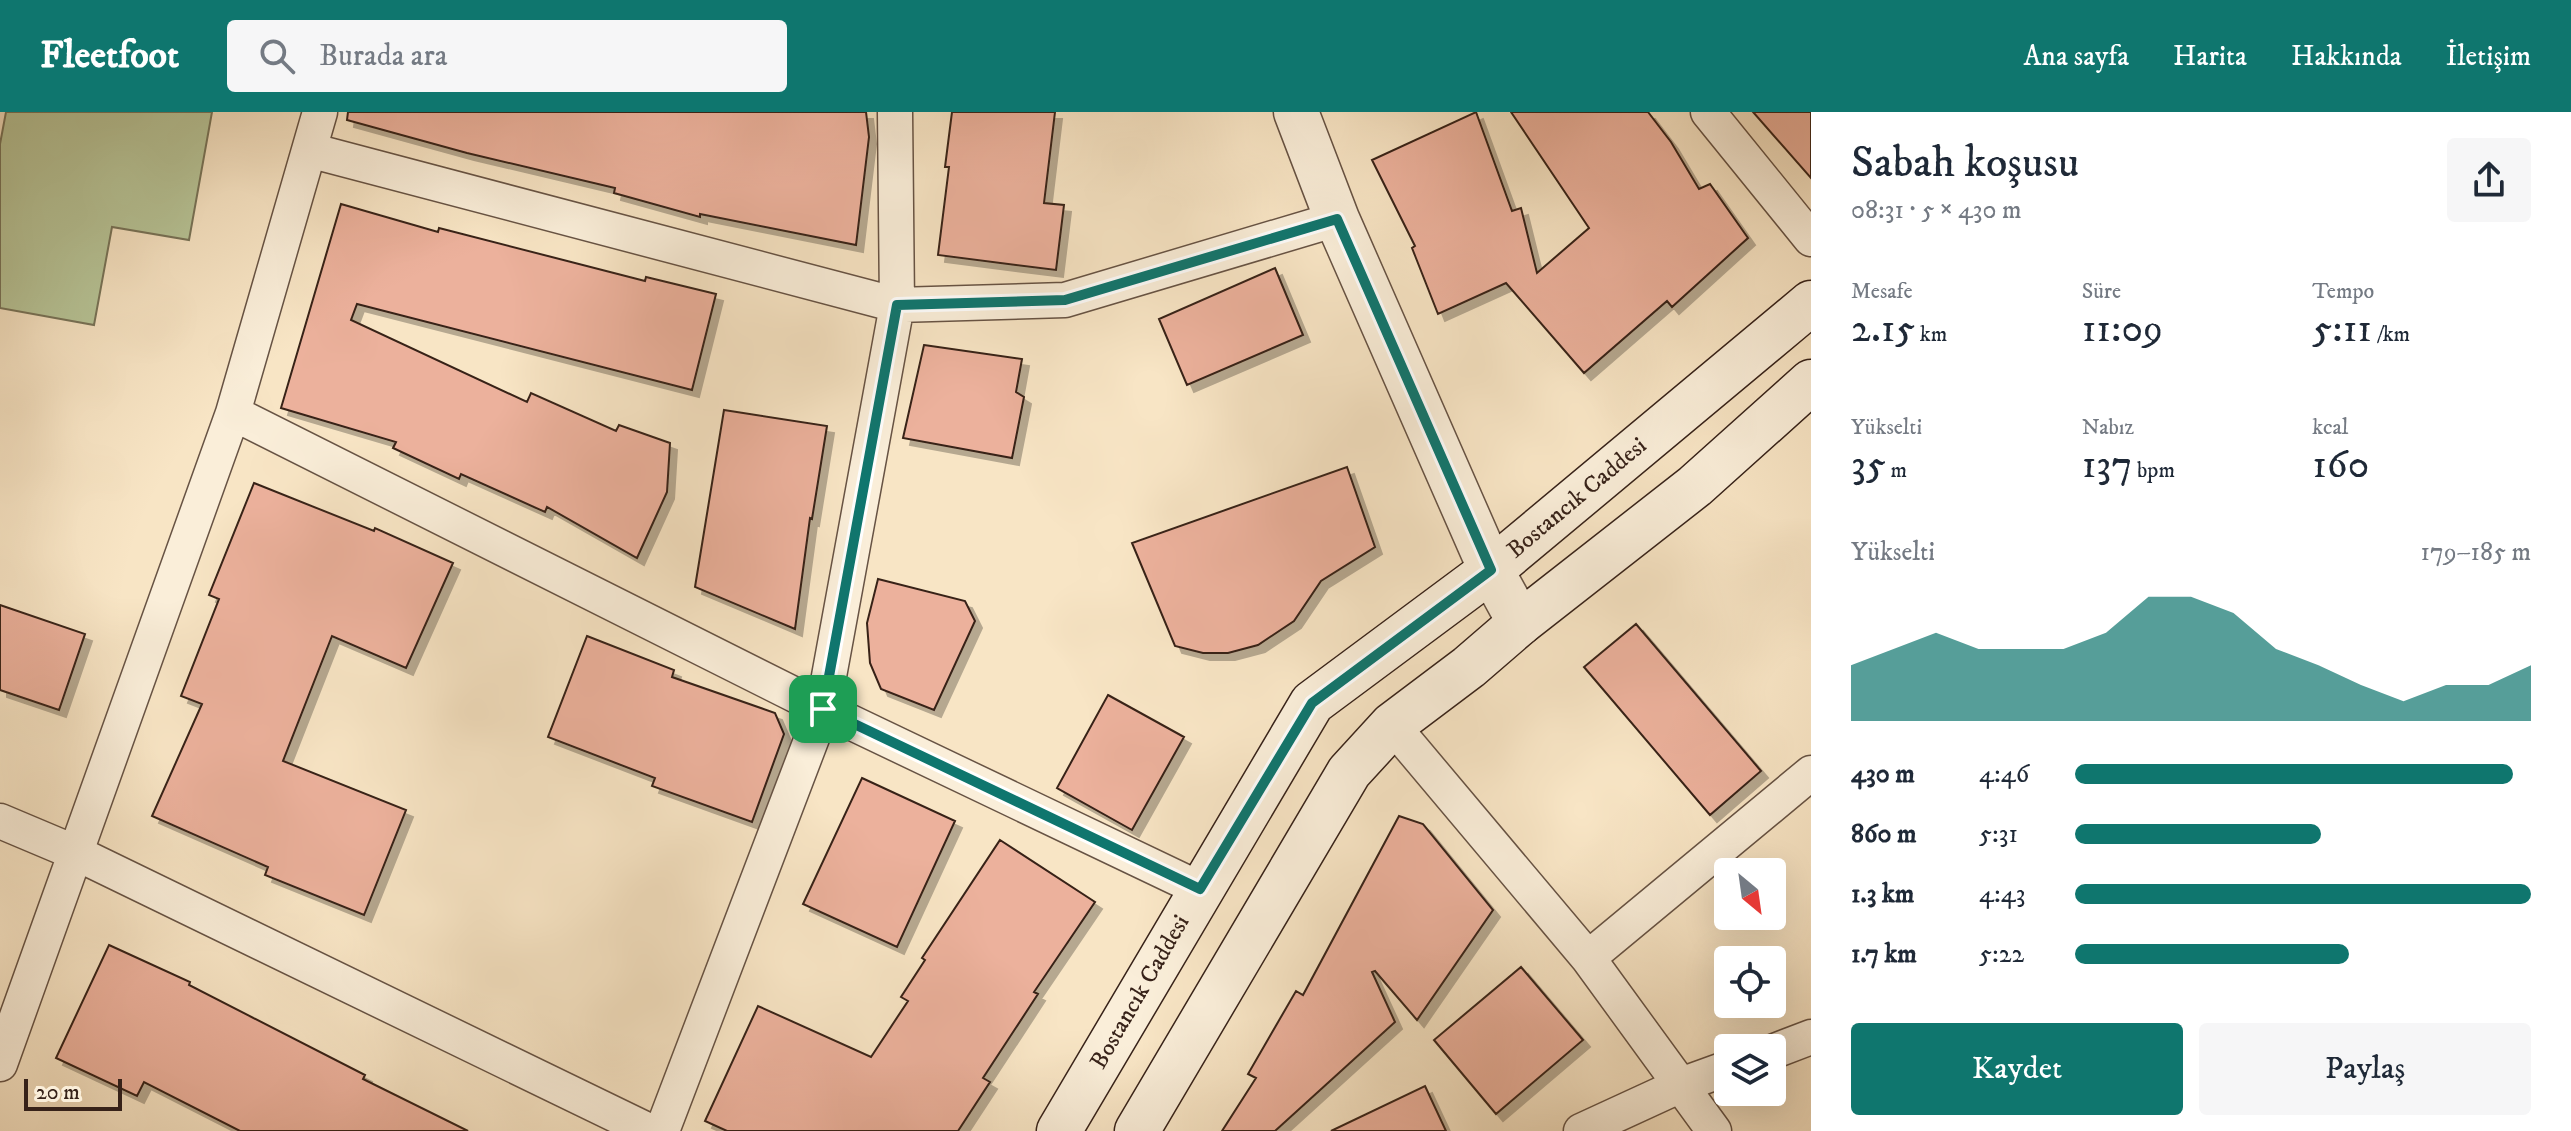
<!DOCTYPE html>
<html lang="tr">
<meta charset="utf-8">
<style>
:root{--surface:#fff;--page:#f6f6f7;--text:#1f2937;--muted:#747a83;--accent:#0f766e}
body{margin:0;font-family:"IM FELL DW Pica",serif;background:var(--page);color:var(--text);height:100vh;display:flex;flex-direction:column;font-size:30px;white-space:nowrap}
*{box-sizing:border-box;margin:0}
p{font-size:26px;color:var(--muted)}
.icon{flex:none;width:44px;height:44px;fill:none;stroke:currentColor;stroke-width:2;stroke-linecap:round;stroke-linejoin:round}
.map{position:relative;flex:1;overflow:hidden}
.drawer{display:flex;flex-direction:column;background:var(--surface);width:760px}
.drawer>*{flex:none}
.needle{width:52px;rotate:151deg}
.buttons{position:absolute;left:1714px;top:746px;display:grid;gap:16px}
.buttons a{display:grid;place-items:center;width:72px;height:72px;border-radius:8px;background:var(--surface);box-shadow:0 8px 32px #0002;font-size:40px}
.scale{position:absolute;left:24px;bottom:20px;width:98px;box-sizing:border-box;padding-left:8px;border:4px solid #372219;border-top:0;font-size:22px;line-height:28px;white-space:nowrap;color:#372219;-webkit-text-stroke:6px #faeed9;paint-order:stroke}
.pin{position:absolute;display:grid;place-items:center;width:68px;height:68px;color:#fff;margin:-34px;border-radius:16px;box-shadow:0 4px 12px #0006}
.round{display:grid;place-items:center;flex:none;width:84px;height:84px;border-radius:8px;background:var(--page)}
.headline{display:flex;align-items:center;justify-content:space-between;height:136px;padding:0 40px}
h1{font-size:44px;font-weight:600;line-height:60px}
.metrics{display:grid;grid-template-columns:repeat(3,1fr);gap:12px;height:136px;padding:8px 40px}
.metrics div{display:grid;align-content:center}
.metrics b{font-size:40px;font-weight:600}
.metrics small{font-size:22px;font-weight:400}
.metrics p{font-size:22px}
.chart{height:224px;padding:16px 40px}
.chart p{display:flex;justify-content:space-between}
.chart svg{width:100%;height:144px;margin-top:8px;fill:var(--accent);opacity:.7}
.button{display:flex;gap:16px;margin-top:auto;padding:16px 40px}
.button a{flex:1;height:92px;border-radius:8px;background:var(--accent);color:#fff;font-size:32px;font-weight:600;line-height:92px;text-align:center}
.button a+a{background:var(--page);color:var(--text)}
ul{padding:0 40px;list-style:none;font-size:26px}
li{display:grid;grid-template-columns:128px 96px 1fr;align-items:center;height:60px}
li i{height:20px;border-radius:10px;background:var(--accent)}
header{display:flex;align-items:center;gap:48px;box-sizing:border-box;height:112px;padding:0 40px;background:var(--accent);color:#fff}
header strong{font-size:38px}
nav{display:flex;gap:44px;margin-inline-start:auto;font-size:28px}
.search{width:560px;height:72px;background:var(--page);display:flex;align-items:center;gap:20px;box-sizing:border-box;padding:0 28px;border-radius:8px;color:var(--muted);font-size:30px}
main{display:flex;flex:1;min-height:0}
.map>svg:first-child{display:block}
.green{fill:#b8c699;stroke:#787459;stroke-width:2}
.building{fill:#ecb19c;stroke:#372219;stroke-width:2;filter:url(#shadow)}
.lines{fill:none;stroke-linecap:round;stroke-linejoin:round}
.minor-casing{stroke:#675344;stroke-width:37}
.tertiary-casing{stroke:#675344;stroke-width:47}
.secondary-casing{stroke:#372219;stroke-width:47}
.minor{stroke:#faeed9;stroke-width:34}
.tertiary{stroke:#faeed9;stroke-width:44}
.secondary{stroke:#faeed9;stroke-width:44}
.route-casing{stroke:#fff;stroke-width:16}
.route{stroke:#0f766e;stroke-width:10}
.labels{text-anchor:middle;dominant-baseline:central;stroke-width:6;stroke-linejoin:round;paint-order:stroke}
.street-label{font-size:24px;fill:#372219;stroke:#faeed9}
</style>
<header>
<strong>Fleetfoot</strong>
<div class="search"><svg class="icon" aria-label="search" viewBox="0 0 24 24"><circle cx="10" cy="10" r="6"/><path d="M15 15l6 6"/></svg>Burada ara</div>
<nav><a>Ana sayfa</a><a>Harita</a><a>Hakkında</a><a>İletişim</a></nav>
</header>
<main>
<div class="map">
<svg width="1811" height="1019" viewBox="0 0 1811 1019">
<defs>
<filter id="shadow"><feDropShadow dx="7" dy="7" stdDeviation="0" flood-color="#0004"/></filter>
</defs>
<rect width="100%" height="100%" fill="#f8e5c5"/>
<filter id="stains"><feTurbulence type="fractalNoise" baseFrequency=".0025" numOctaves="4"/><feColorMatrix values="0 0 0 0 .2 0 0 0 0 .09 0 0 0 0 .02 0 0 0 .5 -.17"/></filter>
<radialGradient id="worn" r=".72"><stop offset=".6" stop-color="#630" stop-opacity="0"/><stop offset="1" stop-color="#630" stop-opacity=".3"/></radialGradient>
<!-- green -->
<path class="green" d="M6 0H212L189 128 112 115 94 213 0 196V32Z"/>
<!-- building -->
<path class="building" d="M348 0H866L869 25 856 133 700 102V105L614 81 615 76 467 41 347 8Z
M952 0H1055L1044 91 1064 93 1056 158 938 143 949 55H945Z
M1476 0 1512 99 1521 96 1537 161 1589 116 1511 0H1648L1671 30 1699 77 1710 72 1748 126 1672 195 1667 189 1584 261 1506 171 1438 202 1412 136 1415 134 1372 48Z
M1753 0H1811V66Z
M341 92 438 120 439 116 645 169 646 165 716 182 692 278 357 192 351 208 527 290 531 281 616 319 619 313 670 331 667 380 637 446 547 395 545 400 461 362 459 367 393 336 396 330 281 296Z
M1275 156 1303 223 1187 273 1159 207Z
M924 233 1022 247 1016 280 1024 285 1012 346 903 326Z
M724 298 827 314 812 407 810 406 795 517 695 475Z
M1347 355 1375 435 1321 469 1294 509 1258 533 1228 541H1203L1175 534 1132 431Z
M254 371 374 419 375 416 453 451 406 556 332 524 283 649 406 698 364 803 265 763 268 755 152 704 202 592 181 584 219 487 209 483Z
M878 467 965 489 975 509 934 598 881 577 870 551 867 511Z
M0 493 85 522 59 598 0 578Z
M1636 512 1761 659 1710 703 1584 555Z
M587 524 674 558 672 565 775 601 784 622 752 710 652 674 655 666 548 625Z
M1108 583 1184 625 1132 718 1057 676Z
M862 666 955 709 897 835 803 792Z
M1399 704 1423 712 1493 798 1417 908 1375 859 1372 860 1395 910 1275 1019H1222L1256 966 1248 962 1296 879 1303 883Z
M1000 728 1095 790 1034 880 1038 882 983 966 990 970 958 1019H727L705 1009 758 894 871 945 908 889 901 885 925 848 922 846Z
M109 833 190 870 189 873 365 963 363 967 468 1019H240L144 970 137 984 56 946Z
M1521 855 1583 928 1496 1002 1434 928Z
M1425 974 1446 1019H1331Z"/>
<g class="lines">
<!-- minor casing -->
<g class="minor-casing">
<path id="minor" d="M1708 0 1811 127
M309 38 897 193 1065 188 1337 107
M233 301 823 597 1200 777
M1392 613 1588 846 1714 1019
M0 709 76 741 649 1019
M1588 846 1811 661
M1772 940 1811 925
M0 952 233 301 320 0
M662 1019 823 597 897 193 895 0
M1581 1019 1681 973 1728 956"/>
</g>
<!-- tertiary casing -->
<g class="tertiary-casing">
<path id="tertiary" d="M1296 0 1337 107 1491 458 1520 511"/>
</g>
<!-- secondary casing -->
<g class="secondary-casing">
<path id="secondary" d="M1059 1019 1312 591 1491 458 1811 191
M1137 1019 1349 660 1392 613 1469 555 1520 511 1695 374 1811 270"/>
</g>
<!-- minor -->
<use href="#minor" class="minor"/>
<!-- tertiary -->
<use href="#tertiary" class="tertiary"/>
<!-- secondary -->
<use href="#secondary" class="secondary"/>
</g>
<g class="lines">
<!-- route casing -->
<g class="route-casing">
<path id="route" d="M1337 107 1491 458 1312 591 1200 777 823 597 897 193 1065 188Z"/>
</g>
<!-- route -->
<use href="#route" class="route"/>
</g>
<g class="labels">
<!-- street labels -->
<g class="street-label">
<text transform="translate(1577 386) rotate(-40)">Bostancık Caddesi</text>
<text transform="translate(1140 880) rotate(-60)">Bostancık Caddesi</text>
</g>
</g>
<rect width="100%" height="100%" filter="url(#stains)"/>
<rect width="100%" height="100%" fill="url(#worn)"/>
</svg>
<div class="buttons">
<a><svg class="needle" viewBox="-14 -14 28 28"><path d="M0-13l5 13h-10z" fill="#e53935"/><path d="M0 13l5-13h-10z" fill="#747a83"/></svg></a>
<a><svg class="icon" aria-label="locate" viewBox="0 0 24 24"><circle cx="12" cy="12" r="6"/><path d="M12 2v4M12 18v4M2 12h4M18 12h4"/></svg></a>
<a><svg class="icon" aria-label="layers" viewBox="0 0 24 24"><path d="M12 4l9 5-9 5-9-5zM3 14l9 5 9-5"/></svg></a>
</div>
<div class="scale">20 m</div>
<div class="pin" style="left:823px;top:597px;background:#1e9e55"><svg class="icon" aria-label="arrive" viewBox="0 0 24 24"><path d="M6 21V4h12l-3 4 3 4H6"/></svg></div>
</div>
<section class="drawer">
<div class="headline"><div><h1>Sabah koşusu</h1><p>08:31 · 5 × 430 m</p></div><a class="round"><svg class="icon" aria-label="share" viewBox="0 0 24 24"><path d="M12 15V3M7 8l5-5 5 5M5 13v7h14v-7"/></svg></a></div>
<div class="metrics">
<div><p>Mesafe</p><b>2.15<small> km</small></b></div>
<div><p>Süre</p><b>11:09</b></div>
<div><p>Tempo</p><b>5:11<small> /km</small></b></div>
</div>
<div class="metrics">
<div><p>Yükselti</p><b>35<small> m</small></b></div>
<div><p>Nabız</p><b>137<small> bpm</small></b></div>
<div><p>kcal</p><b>160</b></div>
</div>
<div class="chart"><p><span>Yükselti</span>179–185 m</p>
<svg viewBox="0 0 160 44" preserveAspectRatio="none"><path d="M0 44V27L10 22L20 17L30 22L40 22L50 22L60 17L70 6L80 6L90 11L100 22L110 27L120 33L130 38L140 33L150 33L160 27V44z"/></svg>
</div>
<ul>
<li><b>430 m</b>4:46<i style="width:96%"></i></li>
<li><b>860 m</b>5:31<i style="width:54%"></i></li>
<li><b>1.3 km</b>4:43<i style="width:100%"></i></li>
<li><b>1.7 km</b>5:22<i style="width:60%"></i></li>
</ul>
<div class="button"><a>Kaydet</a><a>Paylaş</a></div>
</section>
</main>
